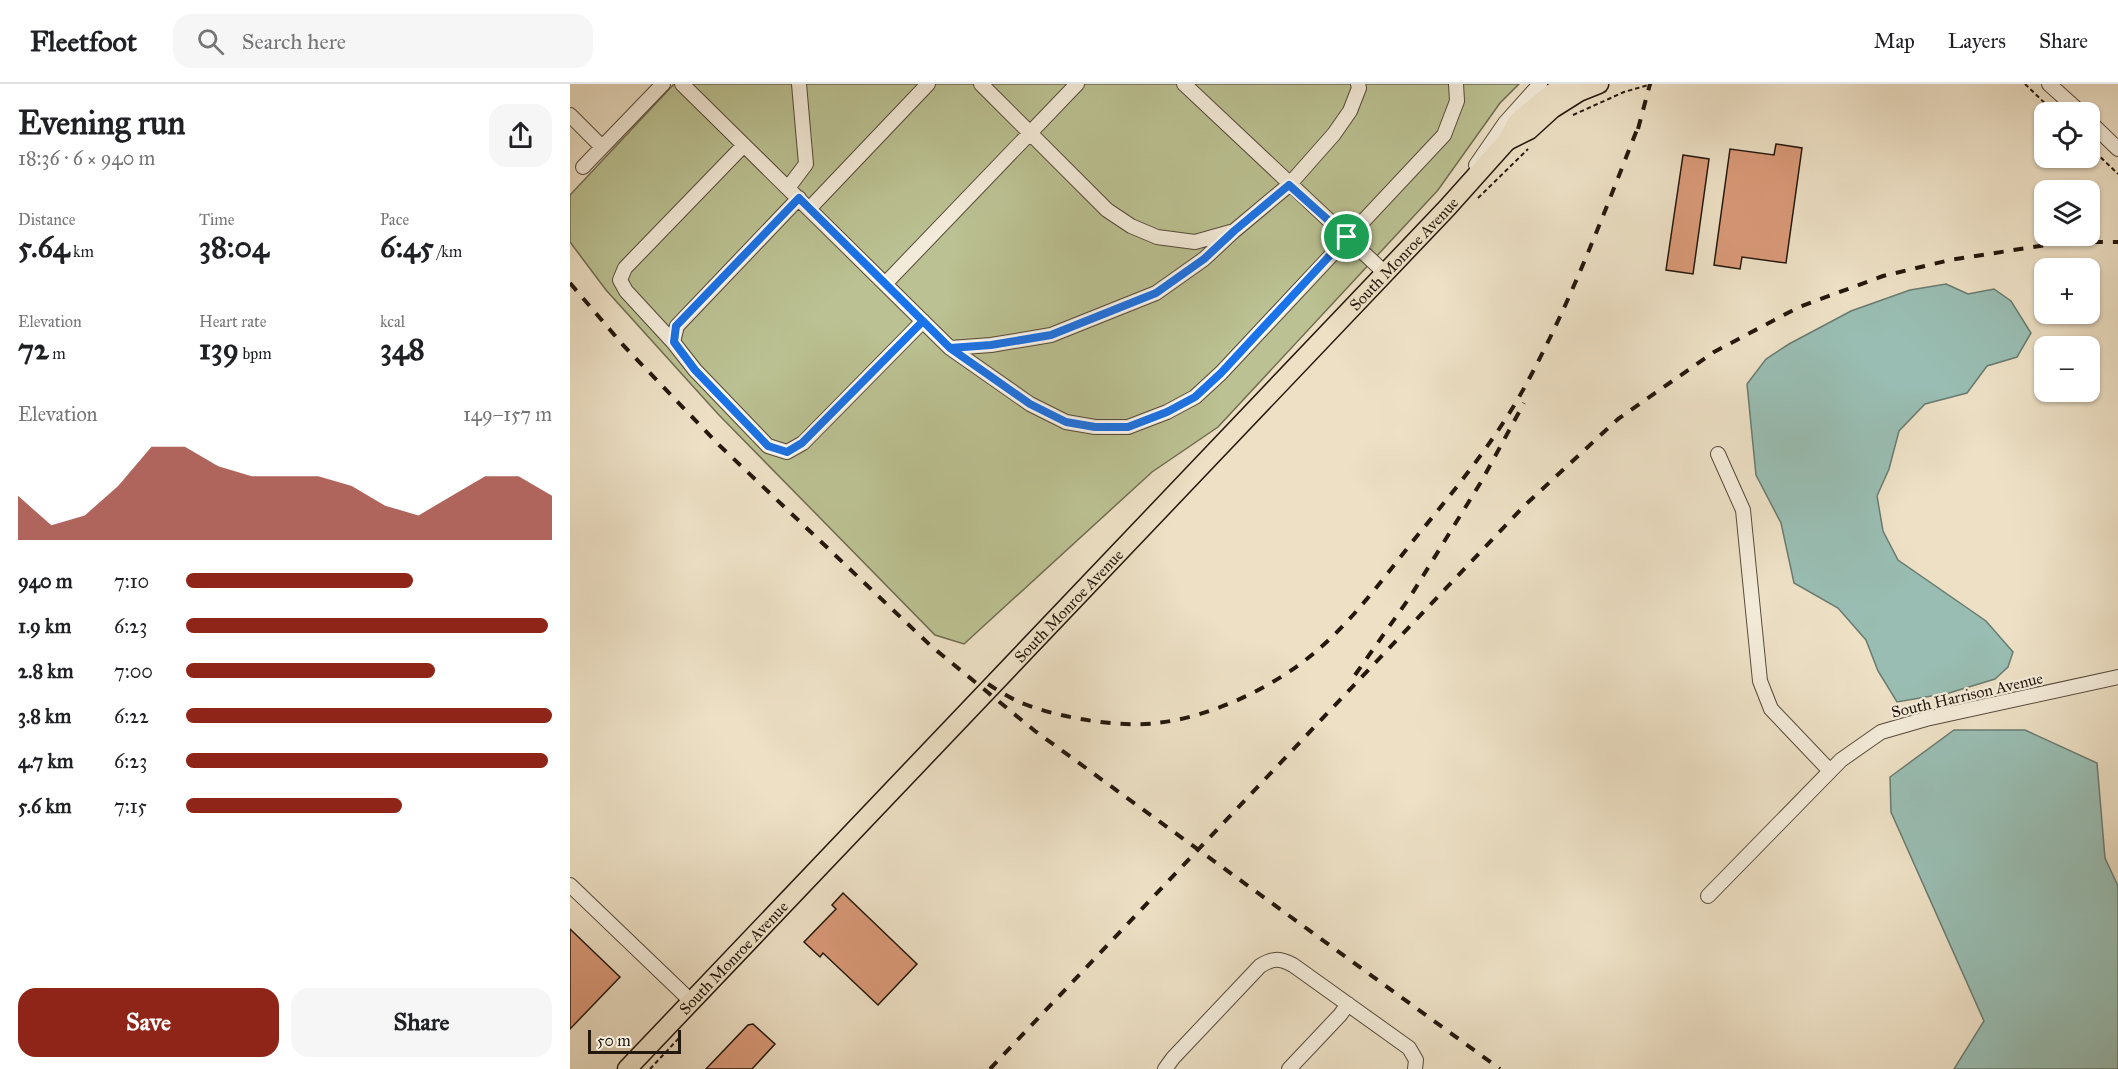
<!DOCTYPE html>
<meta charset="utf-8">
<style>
:root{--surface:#fff;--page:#f6f6f6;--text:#202124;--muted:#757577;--line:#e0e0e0;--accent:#8f2418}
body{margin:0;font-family:"IM FELL Great Primer",serif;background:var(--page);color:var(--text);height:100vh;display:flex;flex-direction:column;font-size:22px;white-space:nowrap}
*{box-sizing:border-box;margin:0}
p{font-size:20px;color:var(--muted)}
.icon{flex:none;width:33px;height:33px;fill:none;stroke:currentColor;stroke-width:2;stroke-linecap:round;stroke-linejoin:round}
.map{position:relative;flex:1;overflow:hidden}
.sheet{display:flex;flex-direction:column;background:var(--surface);width:570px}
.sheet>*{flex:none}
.tools{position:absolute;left:1464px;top:18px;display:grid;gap:12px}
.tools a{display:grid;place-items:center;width:66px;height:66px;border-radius:12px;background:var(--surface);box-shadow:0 2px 4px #0004;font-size:30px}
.scale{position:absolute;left:18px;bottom:15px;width:93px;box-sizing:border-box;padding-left:6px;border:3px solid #24180d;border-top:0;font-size:16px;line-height:21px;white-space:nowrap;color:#24180d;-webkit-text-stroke:4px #f3ebd9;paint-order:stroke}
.pin{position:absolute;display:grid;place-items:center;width:51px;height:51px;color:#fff;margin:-26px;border:3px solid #fff;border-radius:50%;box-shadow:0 2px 6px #0007}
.round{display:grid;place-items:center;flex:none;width:63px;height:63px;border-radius:18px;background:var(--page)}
.overview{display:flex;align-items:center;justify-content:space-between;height:102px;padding:0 18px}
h1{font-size:33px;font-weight:700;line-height:45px}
.metrics{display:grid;grid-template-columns:repeat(3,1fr);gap:9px;height:102px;padding:6px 18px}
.metrics div{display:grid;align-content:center}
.metrics b{font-size:30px;font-weight:700}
.metrics small{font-size:16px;font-weight:400}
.metrics p{font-size:16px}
.chart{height:168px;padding:12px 18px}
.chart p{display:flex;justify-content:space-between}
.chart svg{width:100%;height:108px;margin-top:6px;fill:var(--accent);opacity:.7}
.primary-button{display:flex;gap:12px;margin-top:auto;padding:12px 18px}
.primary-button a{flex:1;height:69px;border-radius:18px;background:var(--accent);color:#fff;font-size:24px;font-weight:700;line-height:69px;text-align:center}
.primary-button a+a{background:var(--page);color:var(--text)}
ul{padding:0 18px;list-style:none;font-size:20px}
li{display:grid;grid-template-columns:96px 72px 1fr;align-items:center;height:45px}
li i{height:15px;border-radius:8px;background:var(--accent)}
header{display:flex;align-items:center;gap:36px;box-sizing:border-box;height:84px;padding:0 30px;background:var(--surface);border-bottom:2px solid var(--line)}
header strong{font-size:28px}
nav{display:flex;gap:33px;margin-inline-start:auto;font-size:21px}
.search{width:420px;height:54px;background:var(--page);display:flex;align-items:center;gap:15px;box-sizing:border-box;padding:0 21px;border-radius:18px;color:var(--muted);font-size:22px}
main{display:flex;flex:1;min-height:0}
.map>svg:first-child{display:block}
.green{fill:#bbc192;stroke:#706c50;stroke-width:1.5}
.water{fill:#99bdb2;stroke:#6a7b70;stroke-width:1.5}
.building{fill:#d99978;stroke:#24180d;stroke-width:1.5}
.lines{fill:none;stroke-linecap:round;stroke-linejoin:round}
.minor-casing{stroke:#564a3b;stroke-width:16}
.major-casing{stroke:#24180d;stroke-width:21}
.path{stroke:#24180d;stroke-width:2;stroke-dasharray:4.5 3;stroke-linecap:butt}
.minor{stroke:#f3ebd9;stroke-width:14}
.major{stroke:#ede0c5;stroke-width:18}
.rail{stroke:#24180d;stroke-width:4;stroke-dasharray:10 10;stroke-linecap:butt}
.route-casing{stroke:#fff;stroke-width:12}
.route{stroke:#1a73e8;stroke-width:8}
.labels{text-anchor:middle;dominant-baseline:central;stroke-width:4.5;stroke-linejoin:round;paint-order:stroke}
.street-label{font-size:16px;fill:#24180d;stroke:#f3ebd9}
</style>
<header>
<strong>Fleetfoot</strong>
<div class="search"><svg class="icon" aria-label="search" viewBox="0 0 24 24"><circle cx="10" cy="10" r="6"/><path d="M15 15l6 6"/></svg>Search here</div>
<nav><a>Map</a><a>Layers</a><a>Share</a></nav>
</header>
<main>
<section class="sheet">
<div class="overview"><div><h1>Evening run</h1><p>18:36 · 6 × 940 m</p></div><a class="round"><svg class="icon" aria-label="share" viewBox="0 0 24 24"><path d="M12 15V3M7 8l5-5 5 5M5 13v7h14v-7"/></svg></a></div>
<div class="metrics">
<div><p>Distance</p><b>5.64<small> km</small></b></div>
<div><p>Time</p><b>38:04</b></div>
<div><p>Pace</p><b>6:45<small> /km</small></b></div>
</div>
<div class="metrics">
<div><p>Elevation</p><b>72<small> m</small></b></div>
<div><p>Heart rate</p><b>139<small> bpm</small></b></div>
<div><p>kcal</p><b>348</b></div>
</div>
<div class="chart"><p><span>Elevation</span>149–157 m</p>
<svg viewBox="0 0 160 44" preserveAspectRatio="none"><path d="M0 44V26L10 38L20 34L30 22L40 6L50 6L60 14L70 18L80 18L90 18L100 22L110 30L120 34L130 26L140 18L150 18L160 26V44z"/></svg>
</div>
<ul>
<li><b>940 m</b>7:10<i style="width:62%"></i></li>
<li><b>1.9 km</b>6:23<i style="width:99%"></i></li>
<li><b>2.8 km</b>7:00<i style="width:68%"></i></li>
<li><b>3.8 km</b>6:22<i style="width:100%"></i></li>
<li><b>4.7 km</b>6:23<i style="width:99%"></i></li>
<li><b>5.6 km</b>7:15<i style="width:59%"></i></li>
</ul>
<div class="primary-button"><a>Save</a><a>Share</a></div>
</section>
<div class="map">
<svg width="1548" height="985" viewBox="0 0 1548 985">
<rect width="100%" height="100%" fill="#ede0c5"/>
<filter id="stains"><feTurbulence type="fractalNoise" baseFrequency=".00333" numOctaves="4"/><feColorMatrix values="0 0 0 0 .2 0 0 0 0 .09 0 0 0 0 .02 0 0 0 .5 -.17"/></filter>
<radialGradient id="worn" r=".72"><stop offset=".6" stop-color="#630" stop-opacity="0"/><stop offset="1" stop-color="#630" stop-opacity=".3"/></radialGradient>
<!-- green -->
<path class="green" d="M104 0H949L930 19 868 106 648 343 582 388 394 560 365 551 148 330 36 206 0 158V111Z"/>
<!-- water -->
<path class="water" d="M1376 200 1398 210 1424 205 1441 217 1461 249 1447 273 1417 282 1397 309 1355 320 1329 347 1319 385 1307 412 1313 447 1328 476 1416 537 1443 568 1438 583 1425 595 1379 609 1327 618 1308 587 1296 556 1268 524 1224 499 1211 439 1186 391 1177 300 1196 275 1219 260 1281 227 1340 206Z
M1384 646H1455L1527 679 1535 774 1548 802V985H1384L1414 937 1321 728 1320 693Z"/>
<!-- building -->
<path class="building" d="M1206 60 1232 64 1216 179 1172 173 1170 185 1144 181 1160 65 1204 71Z
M1113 71 1139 75 1123 190 1096 186Z
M273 809 347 880 308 921 253 869 250 873 234 858 266 825 262 821Z
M0 845 50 893 0 945Z
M183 940 205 960 182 985H136L178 941Z"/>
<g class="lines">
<!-- minor casing -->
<g class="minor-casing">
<path id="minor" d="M112 0 380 264 460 320 496 338 525 343H558L597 328 625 313 651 289 874 51 887 17 886 0
M411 0 537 126 561 142 587 153 625 158 664 147 719 101 764 50 780 27 789 4 788 0
M614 0 815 189
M1479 0 1510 28
M0 31 32 63
M1520 38 1548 65
M906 81 935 39 970 0
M13 83 93 0
M218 104 236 80 229 0
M229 114 107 242 103 258 125 286 198 362 217 368 233 359 353 237
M239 125 358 0
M315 200 507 0
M103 258 56 207 50 196 55 184 174 61
M380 264 421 261 481 251 586 209 634 175 663 148
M1148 370 1173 426 1190 597 1201 625 1260 687
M0 801 122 918
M1138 812 1271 676 1311 648 1356 635 1548 593
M595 985 603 974 690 882C703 874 709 874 723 881L839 964 846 976 845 985
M719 985 770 931 778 920"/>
</g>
<!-- major casing -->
<g class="major-casing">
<g id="major">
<path d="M937 57 959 46 982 25 1009 8 1029 0"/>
<path id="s1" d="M57 985 877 124 937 57 947 38 982 9 997 0"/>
</g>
</g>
<!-- path -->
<path class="path" d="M1455 0 1484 28
M1003 31 1054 8 1082 0
M1520 63 1548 90
M908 114 958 65
M80 985 109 954"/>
<!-- minor -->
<use href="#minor" class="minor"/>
<!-- major -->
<use href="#major" class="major"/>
<!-- rail -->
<path class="rail" d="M1068 45 1080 0
M0 199 53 261 149 361 361 562 465 647 930 985
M785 591 840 513 911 398 954 319
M418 600C427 606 437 612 447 617 483 633 548 644 587 639 641 633 702 604 743 570 783 537 815 492 847 452 888 402 929 352 959 295 1003 213 1036 124 1070 38
M420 985 954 422 1048 335 1144 268 1229 223 1313 192 1380 176 1495 158H1548"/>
</g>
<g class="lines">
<!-- route casing -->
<g class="route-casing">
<path id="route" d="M777 153 719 101 664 147 634 175 586 209 481 251 421 261 380 264 229 114 106 242 104 258 125 286 198 362 217 368 232 359 353 237 380 264 460 320 496 338 525 343H558L597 328 625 313 651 289 777 153"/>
</g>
<!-- route -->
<use href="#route" class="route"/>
</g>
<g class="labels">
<!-- street labels -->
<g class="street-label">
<text stroke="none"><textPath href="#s1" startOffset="1126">South Monroe Avenue</textPath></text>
<text stroke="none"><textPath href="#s1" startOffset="640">South Monroe Avenue</textPath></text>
<text transform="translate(1397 611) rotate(-13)">South Harrison Avenue</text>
<text stroke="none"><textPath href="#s1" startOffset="154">South Monroe Avenue</textPath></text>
</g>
</g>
<rect width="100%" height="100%" filter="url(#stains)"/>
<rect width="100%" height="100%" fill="url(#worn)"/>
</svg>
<div class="tools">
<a><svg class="icon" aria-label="locate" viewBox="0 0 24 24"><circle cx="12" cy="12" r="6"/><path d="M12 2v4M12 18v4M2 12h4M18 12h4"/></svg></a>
<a><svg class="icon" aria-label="layers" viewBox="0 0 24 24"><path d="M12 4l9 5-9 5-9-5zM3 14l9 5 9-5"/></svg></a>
<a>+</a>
<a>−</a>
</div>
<div class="scale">50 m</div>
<div class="pin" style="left:777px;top:153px;background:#1e9e55"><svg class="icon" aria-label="arrive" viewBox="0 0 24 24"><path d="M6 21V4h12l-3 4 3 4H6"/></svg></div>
</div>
</main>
